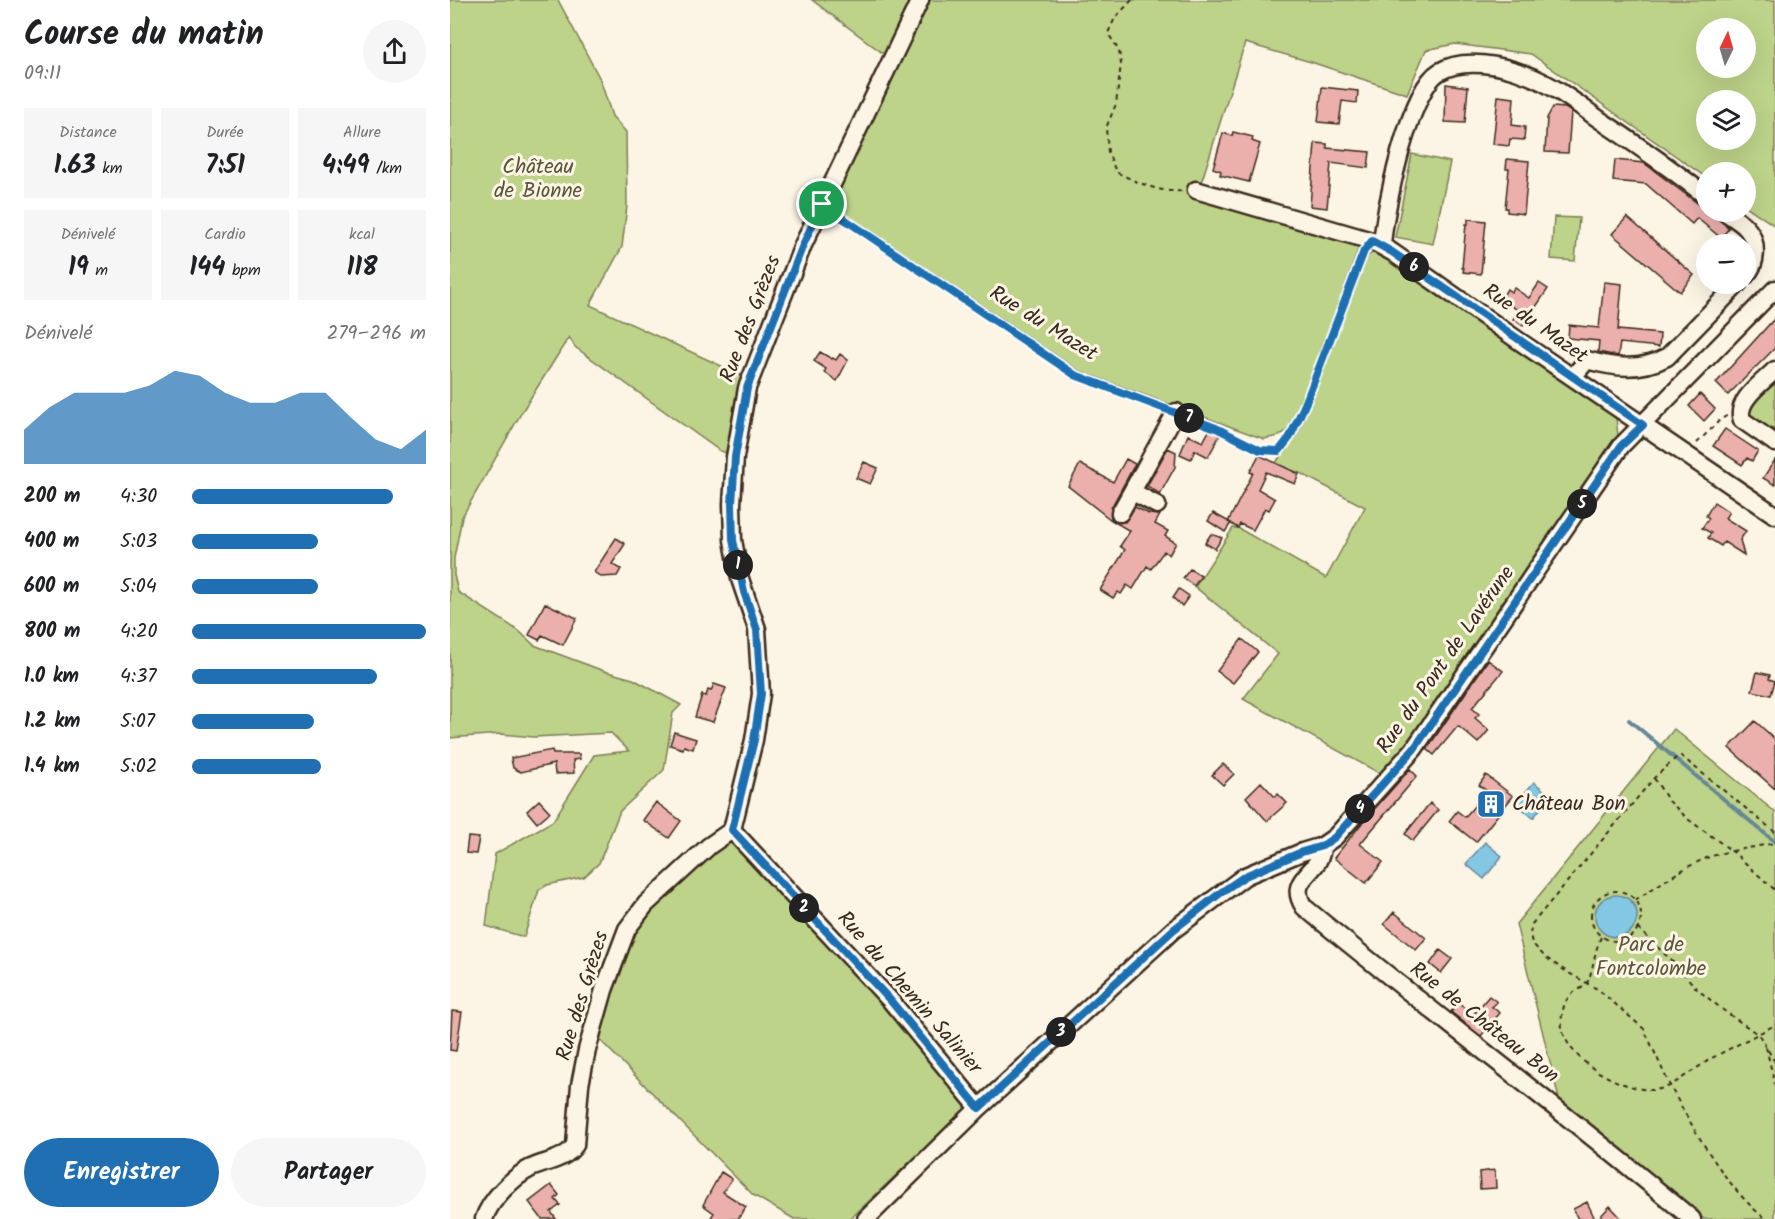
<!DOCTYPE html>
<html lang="fr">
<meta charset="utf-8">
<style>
:root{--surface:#fff;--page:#f6f6f6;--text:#202124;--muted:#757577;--accent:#1f6fb2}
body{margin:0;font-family:Kalam,sans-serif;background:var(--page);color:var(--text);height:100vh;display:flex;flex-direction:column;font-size:22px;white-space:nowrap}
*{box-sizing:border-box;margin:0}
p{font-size:20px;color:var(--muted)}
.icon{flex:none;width:33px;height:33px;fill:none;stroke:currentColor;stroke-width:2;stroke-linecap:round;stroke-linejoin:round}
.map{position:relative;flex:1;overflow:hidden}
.side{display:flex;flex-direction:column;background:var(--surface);width:450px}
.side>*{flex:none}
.needle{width:39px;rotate:5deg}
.controls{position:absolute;left:1246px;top:18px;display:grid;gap:12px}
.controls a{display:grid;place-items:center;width:60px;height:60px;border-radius:50%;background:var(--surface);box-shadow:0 6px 24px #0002;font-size:30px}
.pin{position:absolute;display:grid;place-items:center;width:51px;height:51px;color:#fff;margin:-26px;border:3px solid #fff;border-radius:50%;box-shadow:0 2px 6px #0007}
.km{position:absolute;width:30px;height:30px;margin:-15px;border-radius:50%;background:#222;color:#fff;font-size:16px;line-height:30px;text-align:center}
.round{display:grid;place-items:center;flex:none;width:63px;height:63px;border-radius:32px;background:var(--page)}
.head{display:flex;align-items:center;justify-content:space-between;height:102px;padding:0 24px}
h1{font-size:33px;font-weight:700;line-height:45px}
.stats{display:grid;grid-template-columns:repeat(3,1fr);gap:9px;height:102px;padding:6px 24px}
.stats div{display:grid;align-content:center;border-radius:0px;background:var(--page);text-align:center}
.stats b{font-size:26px;font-weight:700}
.stats small{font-size:16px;font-weight:400}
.stats p{font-size:16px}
.chart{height:168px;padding:12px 24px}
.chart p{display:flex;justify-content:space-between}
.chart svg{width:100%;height:108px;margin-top:6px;fill:var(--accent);opacity:.7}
.primary-button{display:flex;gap:12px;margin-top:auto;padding:12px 24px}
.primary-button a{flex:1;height:69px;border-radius:36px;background:var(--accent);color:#fff;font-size:24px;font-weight:700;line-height:69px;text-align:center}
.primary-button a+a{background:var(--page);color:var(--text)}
ul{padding:0 24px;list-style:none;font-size:20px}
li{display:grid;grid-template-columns:96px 72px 1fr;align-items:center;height:45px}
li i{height:15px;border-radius:8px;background:var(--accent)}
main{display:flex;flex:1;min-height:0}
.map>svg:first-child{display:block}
.green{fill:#bdd389;stroke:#7c7e54;stroke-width:1.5;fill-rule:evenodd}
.water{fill:#83c7e4;stroke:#668895;stroke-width:1.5}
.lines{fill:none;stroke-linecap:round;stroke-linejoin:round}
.stream{stroke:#668895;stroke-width:4}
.building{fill:#ebb0ac;stroke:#3b2a1e;stroke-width:1.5}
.minor-casing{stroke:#3b2a1e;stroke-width:21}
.path{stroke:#3b2a1e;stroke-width:2;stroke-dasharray:4.5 4.5;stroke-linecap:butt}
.minor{stroke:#fcf5e5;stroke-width:16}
.route-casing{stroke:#fff;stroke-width:12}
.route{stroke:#1f6fb2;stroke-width:8}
.labels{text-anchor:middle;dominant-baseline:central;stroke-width:6;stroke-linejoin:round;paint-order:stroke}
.park-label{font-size:21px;fill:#5c5439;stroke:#fcf5e5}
.street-label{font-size:21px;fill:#3b2a1e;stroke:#fcf5e5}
.poi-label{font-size:21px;fill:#3b2a1e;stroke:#fcf5e5;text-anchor:start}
</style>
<main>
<section class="side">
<div class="head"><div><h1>Course du matin</h1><p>09:11</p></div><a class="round"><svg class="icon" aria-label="share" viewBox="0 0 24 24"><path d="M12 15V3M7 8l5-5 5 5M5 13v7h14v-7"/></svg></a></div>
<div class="stats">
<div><p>Distance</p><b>1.63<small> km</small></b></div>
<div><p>Durée</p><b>7:51</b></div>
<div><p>Allure</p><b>4:49<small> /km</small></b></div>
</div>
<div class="stats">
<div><p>Dénivelé</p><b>19<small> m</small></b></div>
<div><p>Cardio</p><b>144<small> bpm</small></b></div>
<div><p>kcal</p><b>118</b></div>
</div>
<div class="chart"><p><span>Dénivelé</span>279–296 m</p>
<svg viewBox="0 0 160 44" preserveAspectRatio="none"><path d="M0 44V30L10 21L20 15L30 15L40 15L50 12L60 6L70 8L80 15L90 19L100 19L110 15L120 15L130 25L140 34L150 38L160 30V44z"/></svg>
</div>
<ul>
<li><b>200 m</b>4:30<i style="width:86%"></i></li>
<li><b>400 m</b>5:03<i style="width:54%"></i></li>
<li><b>600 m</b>5:04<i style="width:54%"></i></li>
<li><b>800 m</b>4:20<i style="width:100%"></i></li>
<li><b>1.0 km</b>4:37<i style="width:79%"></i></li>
<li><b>1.2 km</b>5:07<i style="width:52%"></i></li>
<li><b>1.4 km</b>5:02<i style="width:55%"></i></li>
</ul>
<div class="primary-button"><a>Enregistrer</a><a>Partager</a></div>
</section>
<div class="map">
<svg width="1325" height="1219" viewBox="0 0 1325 1219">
<rect width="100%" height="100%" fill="#fcf5e5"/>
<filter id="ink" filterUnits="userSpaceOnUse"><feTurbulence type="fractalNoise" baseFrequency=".0167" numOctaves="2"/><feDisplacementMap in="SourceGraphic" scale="12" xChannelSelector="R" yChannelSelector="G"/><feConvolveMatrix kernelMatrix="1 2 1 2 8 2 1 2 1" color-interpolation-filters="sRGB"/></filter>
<g filter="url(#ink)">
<!-- green -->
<path class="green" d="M0 0H108L150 79 162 116 176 132 177 206 172 247 140 305 295 377 284 448 277 453 270 451 125 347 119 337 73 410 12 517 4 558V575L8 592 69 631 84 645 154 671 183 679 231 705 223 713 214 770 170 811 149 863 134 877 97 885 89 890 74 937 36 926 45 854 103 821 144 755 179 751 161 733 84 737 51 734 0 738Z
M362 0H470L442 60Z
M473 0H1325V226L1296 206V172H1257V178L1081 54 1005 44 976 50 957 94 861 62 795 43 748 193 911 242 845 425 829 436 814 439 629 371 386 208 382 198ZM1257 28H1296V68H1257ZM1257 100H1296V140H1257Z
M962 154 1000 162 983 244 945 237Z
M1104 217 1129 218 1125 261 1101 259Z
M929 249 1166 418 1168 435 1051 614 999 689 931 774 793 699 828 654 745 587 783 528H788L876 578 915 507 850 473 825 464 850 428 917 256Z
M1325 378V430L1320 427 1313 430 1301 421 1298 409 1301 402Z
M1224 729 1325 812V1219H1254L1110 1103 1066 924Z
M276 840 286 841 522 1103 400 1219H344L303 1195 146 1036 166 964 196 911Z"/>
<!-- water -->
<path class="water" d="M1084 782 1101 796 1083 818 1066 803Z
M1035 842 1052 856 1034 879 1016 864Z
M1145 916a21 21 0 1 1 42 0a21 21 0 1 1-42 0Z"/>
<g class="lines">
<!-- stream -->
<path class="stream" d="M1179 720 1325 842"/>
</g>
<!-- building -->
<path class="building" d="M996 84 1018 87 1015 123 995 122Z
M872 87 908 91 907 103 892 101 889 124 868 122Z
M1048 96 1064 98 1062 125 1075 127 1074 140 1060 139 1059 146 1043 144Z
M1103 107 1115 108 1121 112 1118 153 1095 152 1097 118Z
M783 132 803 137 802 141 810 144 799 182 770 175 771 171 763 168 773 133 782 136Z
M865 143 877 144V148L920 152 918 168 881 163 877 208 860 206Z
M1057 159 1079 161 1074 214 1057 212V208H1055L1059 169H1056Z
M1165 160 1194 163 1250 205 1257 207V212H1265L1269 220 1279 228 1271 238 1247 218 1242 224 1196 184 1163 181Z
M1177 217 1244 275 1230 292 1162 234Z
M1018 219 1036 221 1031 274 1013 272 1014 268H1012L1016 224H1018Z
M1154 282 1172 284 1168 330 1210 334 1209 347 1170 343 1168 356 1148 352 1149 341 1118 338 1119 325 1149 328Z
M1089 283 1098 289 1073 326 1063 319 1069 311 1051 299 1057 289 1061 292 1064 288 1079 298Z
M1325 318V348L1278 395 1266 383Z
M370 352 382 359 383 358 386 360 390 354 398 360 387 381 374 372 376 369 364 361Z
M1250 394 1265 409 1254 421 1239 406Z
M760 429 770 435 758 457 745 450 741 459 730 454 738 435 753 442Z
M1275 429 1308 451 1302 461 1297 458 1292 465 1263 446Z
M718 448 726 452 725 467 710 494 697 486Z
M809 455 849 474 845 484 816 472 808 489 825 499 819 510 815 508 803 530 790 524 788 528 778 522 803 473 800 472Z
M676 459 685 464 661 508V518L665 522H675L685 507 699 514 710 515 705 524 718 531 715 536 726 543 719 555 714 551 701 569 697 566 683 589 677 585 671 594 668 592 663 598 650 590 675 550 670 546 680 531 661 520 618 486 630 464 663 482Z
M1325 460V485L1313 478Z
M414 462 428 468 420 484 406 478Z
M1264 502 1279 512 1275 518 1296 531 1290 540 1294 555 1274 542 1271 546 1258 538 1261 533 1252 528 1259 518 1256 516Z
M763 513 781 523 775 532 758 521Z
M761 534 772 538 765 549 755 543Z
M166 538 175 544 162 564 171 569 167 576 151 577 144 572Z
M740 569 751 576 744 586 733 578Z
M729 589 739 596 732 606 723 598Z
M95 603 127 618 113 645 92 635 89 640 79 635Z
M792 639 808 652 783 683 767 671Z
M1038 660 1053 671 1022 708 1029 714 1025 718 1039 730 1028 743 1008 726 984 755 977 749Z
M1307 672 1320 675 1319 679 1325 681 1321 695 1302 691Z
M264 684 276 688 263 722 245 717 252 695 256 696 258 690 261 691Z
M1305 721 1325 739V789L1279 748Z
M224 732 246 739 243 749 234 746 233 749 220 745Z
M102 750 103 754H129L130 759 123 760 124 773 105 774 104 764 71 772 63 768 61 758Z
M773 764 784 774 773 785 762 775Z
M960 769 967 776 910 844 933 862 916 883 884 858 912 823Z
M1036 775 1063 796 1026 842 999 821 1007 811 1015 817 1037 791 1029 785Z
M811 782 825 797 828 794 837 803 817 821 796 797Z
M89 800 100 812 87 823 77 811Z
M206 802 231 821 219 838 193 820Z
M980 803 988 810 963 841 955 834Z
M18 837 29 838 26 854 16 853Z
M944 912 976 938 966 950 934 924Z
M990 950 1002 959 991 973 980 964Z
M1039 996 1047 1002 1042 1007 1050 1013 1031 1036 1001 1012 1008 1003 1023 1015Z
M2 1011 12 1012 6 1051 0 1050Z
M1045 1170 1046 1188 1030 1189 1029 1172Z
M271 1172 282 1179 273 1192 296 1207 288 1219H260L264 1213 253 1205Z
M101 1185 109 1195 105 1199 110 1205 101 1212 106 1219H92L79 1202Z
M1137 1202 1145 1219H1128L1123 1209Z
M1160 1206 1172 1219H1148Z"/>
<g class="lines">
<!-- minor casing -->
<g class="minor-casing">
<path id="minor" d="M746 190 922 241 942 252 1069 341 1325 515
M1275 212C1282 217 1293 223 1298 230 1308 243 1307 264 1296 275
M932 246C934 211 959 90 989 72 1013 57 1052 65 1077 75 1104 85 1127 104 1150 120 1187 145 1223 169 1257 197
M1325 370C1312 383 1285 401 1292 420L1325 443
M1123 377 1137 360C1164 368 1191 371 1217 357L1288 284
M683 492 707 505
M670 513 726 412
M282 830 440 1000 529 1108
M872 846C872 874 835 877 854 907 982 1013 1115 1112 1242 1219
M34 1219C40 1200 63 1177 81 1168 96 1161 115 1160 125 1145L130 1085 137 1050 154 990 177 929 196 904 259 846 282 830 304 740 311 694 307 629 290 579 283 540 282 504 285 457 297 388 353 245 470 0
M416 1219 529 1108 723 930 795 876 852 852 872 846 885 837 964 749 1171 446 1325 289"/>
</g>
<!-- path -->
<path class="path" d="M682 0 665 18 658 33 669 51 671 64 666 104 656 128 658 152 666 172C687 182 708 193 733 191
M383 212 625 376 712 407
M740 418 810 450 829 451 840 437 856 402 913 253
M1247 443 1270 420 1278 415
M1204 778 1218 800 1239 820 1282 851 1325 843
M1325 832 1231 756 1226 758 1204 778 1082 924 1080 934 1082 943 1095 957 1117 972 1149 990 1194 1029 1220 1086 1262 1058 1325 1025
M1141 916a25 25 0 1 1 50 0a25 25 0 1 1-50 0Z
M1185 900C1216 881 1245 857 1282 851L1325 890
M1188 928 1228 967 1247 989 1273 1010 1309 1035 1325 1062
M1151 937C1144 952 1144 967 1138 981 1135 988 1130 988 1124 992 1117 996 1113 1007 1112 1015 1105 1055 1167 1089 1202 1090 1208 1090 1214 1088 1220 1086 1243 1128 1277 1190 1316 1219
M1316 1047 1325 1085
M1324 1219 1325 1218"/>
<!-- minor -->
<use href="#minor" class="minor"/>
</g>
</g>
<g class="lines" filter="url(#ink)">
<!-- route casing -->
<g class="route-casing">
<path id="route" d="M372 204 625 375 766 428 810 450 829 451 840 437 856 402 914 251 922 241 942 252 1193 425 1171 446 964 749 885 837 872 846 852 852 795 876 773 891 723 930 529 1108 440 1000 282 830 304 740 311 694 307 630 294 592 283 540 282 504 285 457 297 388 353 245Z"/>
</g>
<!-- route -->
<use href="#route" class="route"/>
</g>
<!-- icons -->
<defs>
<g id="building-square" transform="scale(1.5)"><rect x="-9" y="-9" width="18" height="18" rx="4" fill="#1f6fb2" stroke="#fcf5e5"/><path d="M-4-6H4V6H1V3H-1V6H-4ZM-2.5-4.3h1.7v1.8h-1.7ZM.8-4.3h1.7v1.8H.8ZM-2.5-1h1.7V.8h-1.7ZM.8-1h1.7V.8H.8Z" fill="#fff"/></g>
</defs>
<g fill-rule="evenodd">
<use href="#building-square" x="1041" y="804"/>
</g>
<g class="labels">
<!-- park labels -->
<g class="park-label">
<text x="88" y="167">Château<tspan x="88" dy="24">de Bionne</tspan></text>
<text x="1201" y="945">Parc de<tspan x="1201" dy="24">Fontcolombe</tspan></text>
</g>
<!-- street labels -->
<g class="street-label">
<text transform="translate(301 319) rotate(-69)">Rue des Grèzes</text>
<text transform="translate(593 324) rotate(32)">Rue du Mazet</text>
<text transform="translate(1085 324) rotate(35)">Rue du Mazet</text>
<text transform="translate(996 660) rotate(-55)">Rue du Pont de Lavérune</text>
<text transform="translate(459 993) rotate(49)">Rue du Chemin Salinier</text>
<text transform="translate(133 996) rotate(-73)">Rue des Grèzes</text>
<text transform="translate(1034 1023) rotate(38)">Rue de Château Bon</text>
</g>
<!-- poi labels -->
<g class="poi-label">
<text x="1062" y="804">Château Bon</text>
</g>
</g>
</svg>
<div class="controls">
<a><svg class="needle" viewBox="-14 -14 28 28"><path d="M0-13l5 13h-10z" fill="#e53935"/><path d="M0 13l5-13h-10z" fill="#757577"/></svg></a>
<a><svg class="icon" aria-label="layers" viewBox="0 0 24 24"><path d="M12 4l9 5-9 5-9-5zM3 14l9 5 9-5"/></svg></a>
<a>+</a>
<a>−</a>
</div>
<div class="pin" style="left:372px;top:204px;background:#1e9e55"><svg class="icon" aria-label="arrive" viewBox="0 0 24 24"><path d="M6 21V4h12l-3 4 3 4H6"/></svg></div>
<b class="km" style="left:288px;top:565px">1</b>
<b class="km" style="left:354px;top:908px">2</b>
<b class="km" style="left:611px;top:1032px">3</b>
<b class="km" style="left:910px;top:809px">4</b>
<b class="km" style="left:1132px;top:504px">5</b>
<b class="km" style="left:964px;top:267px">6</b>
<b class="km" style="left:739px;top:418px">7</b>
</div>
</main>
